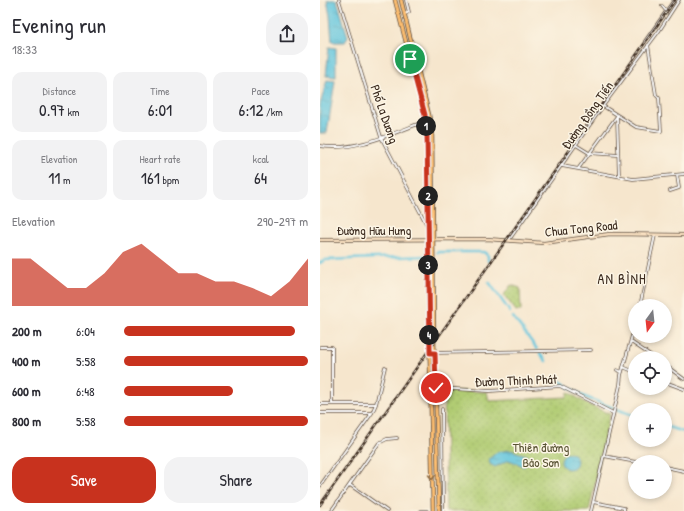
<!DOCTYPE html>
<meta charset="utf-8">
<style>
:root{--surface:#fff;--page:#f2f2f3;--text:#2b2b33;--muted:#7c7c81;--accent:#c8321e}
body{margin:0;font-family:"Patrick Hand",sans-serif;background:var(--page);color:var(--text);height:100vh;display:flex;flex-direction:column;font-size:15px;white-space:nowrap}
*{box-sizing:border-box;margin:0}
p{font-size:13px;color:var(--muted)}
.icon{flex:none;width:22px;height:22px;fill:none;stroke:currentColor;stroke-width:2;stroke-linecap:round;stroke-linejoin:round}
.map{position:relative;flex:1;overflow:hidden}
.panel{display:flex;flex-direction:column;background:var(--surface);width:320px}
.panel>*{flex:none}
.needle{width:26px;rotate:195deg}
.buttons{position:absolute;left:308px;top:299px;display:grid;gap:8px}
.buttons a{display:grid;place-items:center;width:44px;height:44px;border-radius:50%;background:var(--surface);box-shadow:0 2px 6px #0003;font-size:20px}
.pin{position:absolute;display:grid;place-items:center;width:34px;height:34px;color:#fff;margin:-17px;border:2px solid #fff;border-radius:50%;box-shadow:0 1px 4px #0007}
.km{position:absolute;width:20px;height:20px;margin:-10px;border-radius:50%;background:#222;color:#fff;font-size:11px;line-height:20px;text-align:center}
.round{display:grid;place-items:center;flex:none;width:42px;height:42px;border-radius:16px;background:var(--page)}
.summary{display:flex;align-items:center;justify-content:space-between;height:68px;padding:0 12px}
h1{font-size:22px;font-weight:600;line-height:30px}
.stats{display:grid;grid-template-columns:repeat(3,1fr);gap:6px;height:68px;padding:4px 12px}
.stats div{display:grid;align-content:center;border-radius:10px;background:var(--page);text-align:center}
.stats b{font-size:17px;font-weight:600}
.stats small{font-size:11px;font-weight:400}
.stats p{font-size:11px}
.chart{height:112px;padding:8px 12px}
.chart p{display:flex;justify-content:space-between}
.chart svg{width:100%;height:72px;margin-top:4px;fill:var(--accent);opacity:.7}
.cta{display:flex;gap:8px;margin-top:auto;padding:8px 12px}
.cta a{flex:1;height:46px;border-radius:16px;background:var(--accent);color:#fff;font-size:16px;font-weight:600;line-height:46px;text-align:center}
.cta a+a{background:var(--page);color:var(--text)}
ul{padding:0 12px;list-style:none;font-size:13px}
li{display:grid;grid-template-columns:64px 48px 1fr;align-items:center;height:30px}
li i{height:10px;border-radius:5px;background:var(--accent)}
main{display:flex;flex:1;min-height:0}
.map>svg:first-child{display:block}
.park{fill:url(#park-dots);stroke:#767b48}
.water{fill:url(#water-ripples);stroke:#4d777e}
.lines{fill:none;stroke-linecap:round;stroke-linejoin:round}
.canal{stroke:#5fc4dd;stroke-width:2.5}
.street-casing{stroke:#574638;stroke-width:3.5}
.secondary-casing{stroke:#574638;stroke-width:4}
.primary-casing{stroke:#574638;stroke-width:4.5}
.street{stroke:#fff;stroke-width:2}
.secondary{stroke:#fee5c5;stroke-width:2.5}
.primary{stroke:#fcbd6f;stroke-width:3}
.rail-casing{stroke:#3b2a1e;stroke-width:2.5}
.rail{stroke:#fcf5e5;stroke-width:1;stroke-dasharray:3;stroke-linecap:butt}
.oneway{stroke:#926c42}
.route-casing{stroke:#fff;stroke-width:8}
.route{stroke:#c8321e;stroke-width:5}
.labels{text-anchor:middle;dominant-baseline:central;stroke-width:3;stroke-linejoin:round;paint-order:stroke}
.street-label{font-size:13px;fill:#3b2a1e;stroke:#fcf5e5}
.park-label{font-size:13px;fill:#585233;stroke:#fcf5e5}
.neighbourhood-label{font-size:14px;letter-spacing:1px;fill:#3b2a1e;stroke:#fcf5e5}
</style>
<main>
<section class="panel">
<div class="summary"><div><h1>Evening run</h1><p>18:33</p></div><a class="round"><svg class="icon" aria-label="share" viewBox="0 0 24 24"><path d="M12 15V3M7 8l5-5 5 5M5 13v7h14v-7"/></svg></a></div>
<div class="stats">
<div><p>Distance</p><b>0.97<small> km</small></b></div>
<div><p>Time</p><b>6:01</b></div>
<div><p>Pace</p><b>6:12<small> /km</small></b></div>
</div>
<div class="stats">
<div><p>Elevation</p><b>11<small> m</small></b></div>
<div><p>Heart rate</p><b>161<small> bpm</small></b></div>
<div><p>kcal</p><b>64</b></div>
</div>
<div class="chart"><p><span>Elevation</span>290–297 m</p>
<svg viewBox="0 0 160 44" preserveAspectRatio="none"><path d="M0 44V15L10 15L20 24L30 33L40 33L50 24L60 11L70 6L80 15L90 24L100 24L110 29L120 29L130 33L140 38L150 29L160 15V44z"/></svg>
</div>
<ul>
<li><b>200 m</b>6:04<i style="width:93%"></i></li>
<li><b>400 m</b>5:58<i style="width:100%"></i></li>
<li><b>600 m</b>6:48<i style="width:59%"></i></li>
<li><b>800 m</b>5:58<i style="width:100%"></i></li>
</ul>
<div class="cta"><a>Save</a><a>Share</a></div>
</section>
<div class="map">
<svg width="364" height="511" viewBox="0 0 364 511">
<defs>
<pattern id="park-dots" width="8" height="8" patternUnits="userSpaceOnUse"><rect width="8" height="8" fill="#b1cc73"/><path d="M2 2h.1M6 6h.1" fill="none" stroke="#99af63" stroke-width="1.8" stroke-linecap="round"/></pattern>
<pattern id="water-ripples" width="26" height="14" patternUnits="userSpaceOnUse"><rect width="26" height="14" fill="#5fc4dd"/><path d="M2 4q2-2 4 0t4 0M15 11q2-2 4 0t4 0" fill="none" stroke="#509fb3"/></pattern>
</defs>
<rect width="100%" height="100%" fill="#fcf5e5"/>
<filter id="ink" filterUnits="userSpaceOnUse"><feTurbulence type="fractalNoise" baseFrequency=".025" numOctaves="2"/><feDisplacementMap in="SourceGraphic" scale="8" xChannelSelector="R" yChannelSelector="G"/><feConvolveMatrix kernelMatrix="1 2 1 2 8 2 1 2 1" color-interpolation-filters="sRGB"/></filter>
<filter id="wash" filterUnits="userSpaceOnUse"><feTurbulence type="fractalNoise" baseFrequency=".012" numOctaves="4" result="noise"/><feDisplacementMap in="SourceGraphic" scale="16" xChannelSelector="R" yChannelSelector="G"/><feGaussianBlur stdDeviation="0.9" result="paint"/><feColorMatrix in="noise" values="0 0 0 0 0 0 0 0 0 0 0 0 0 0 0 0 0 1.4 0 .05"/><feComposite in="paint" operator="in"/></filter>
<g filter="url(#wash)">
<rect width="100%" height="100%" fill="#f6e6cd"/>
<!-- park -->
<path class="park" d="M191 285 200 288 201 311H196L184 295Z
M124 390 167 392 169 401 247 397 248 392 269 405 290 414 269 511H126Z"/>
<!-- water -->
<path class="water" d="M7 0H17L28 37 25 42H12L10 16Z
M9 47 16 48V77L6 76Z
M7 80 15 81 7 133H0V105Z
M190 450 206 455 209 459 206 465 203 467 201 465 189 460 175 467 170 464 169 459 177 452Z
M241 461a8 8 0 1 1 16 0a8 8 0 1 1-16 0Z"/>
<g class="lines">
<!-- canal -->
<path class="canal" d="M117 252H164L168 256V261
M0 263 5 260 105 256
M169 282 190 312
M193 317 217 349
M220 354 226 361
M240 381 265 397 315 416
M345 426 364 432"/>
</g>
</g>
<g filter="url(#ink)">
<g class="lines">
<!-- street casing -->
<g class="street-casing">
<path id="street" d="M19 0 61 137 108 227
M342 6 346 11
M85 14 89 12 86 0
M325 41 354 0
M283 106 316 127 341 131 339 98 336 95 328 45
M297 117 299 176
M256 145 269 153 298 155
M0 146C35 152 73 133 106 121
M242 166 313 179 364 174
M258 169 297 116
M350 191 359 188 357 175
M189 240 283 106 339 31 359 0
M320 306 335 235
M311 342 335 358
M0 347H12V404
M110 353 271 350
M345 365 364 379
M303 367 315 372
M297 370 302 372
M345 382 364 389
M116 388 170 391 240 386 293 413
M0 404H56
M122 409 123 511
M0 413H52
M284 456 316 462
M345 467 364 471
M30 485 67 511
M0 486 52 413 56 404 65 367
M273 502 304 508V511
M11 511 59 443 67 439 77 438
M101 511H107
M271 511 300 385 301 375 315 325"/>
</g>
<!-- secondary casing -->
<g class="secondary-casing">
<path id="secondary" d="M0 240 167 239 224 243 290 234 364 235"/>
</g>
<!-- primary casing -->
<g class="primary-casing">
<path id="primary" d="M75 0 105 115 108 143V267L113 511
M81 0 109 115 112 136 114 342 119 511"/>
</g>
<!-- street -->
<use href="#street" class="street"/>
<!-- secondary -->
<use href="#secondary" class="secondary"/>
<!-- primary -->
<use href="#primary" class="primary"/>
<!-- rail casing -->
<g class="rail-casing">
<path id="rail" d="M0 505 355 0"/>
</g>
<!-- rail -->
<use href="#rail" class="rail"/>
</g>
<!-- one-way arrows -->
<defs><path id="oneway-chevron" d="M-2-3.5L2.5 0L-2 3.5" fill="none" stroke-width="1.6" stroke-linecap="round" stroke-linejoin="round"/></defs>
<use class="oneway" href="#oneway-chevron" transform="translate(112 477) rotate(89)"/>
</g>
<g class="lines" filter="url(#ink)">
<!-- route casing -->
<g class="route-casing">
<path id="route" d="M90 59 105 115 107 134 110 348V353H115L116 388"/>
</g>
<!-- route -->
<use href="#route" class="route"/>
</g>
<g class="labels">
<!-- street labels -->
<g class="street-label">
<text transform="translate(65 114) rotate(71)">Phố La Dương</text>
<text transform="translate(267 115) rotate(-55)">Đường Đồng Tiến</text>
<text transform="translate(261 228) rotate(-6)">Chua Tong Road</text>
<text x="54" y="230">Đường Hữu Hưng</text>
<text transform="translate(196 380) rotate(-2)">Đường Thịnh Phát</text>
</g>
<!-- park labels -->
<g class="park-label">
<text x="221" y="447">Thiên đường<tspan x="221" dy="15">Bảo Sơn</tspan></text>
</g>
<!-- neighbourhood labels -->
<g class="neighbourhood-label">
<text x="302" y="278">AN BÌNH</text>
</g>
</g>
</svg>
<div class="buttons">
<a><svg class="needle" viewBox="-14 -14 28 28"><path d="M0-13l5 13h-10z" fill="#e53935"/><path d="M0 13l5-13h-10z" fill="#7c7c81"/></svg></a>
<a><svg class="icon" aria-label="locate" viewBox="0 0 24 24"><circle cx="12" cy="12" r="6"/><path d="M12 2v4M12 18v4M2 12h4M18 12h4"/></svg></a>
<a>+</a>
<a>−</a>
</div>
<div class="pin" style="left:90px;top:59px;background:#1e9e55"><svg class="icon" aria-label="arrive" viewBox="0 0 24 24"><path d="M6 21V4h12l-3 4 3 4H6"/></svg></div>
<div class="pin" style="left:116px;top:388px;background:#d93025"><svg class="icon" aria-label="check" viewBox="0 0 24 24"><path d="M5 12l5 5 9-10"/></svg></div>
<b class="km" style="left:106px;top:126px">1</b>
<b class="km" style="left:108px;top:196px">2</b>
<b class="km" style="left:108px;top:265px">3</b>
<b class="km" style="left:109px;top:335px">4</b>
</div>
</main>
